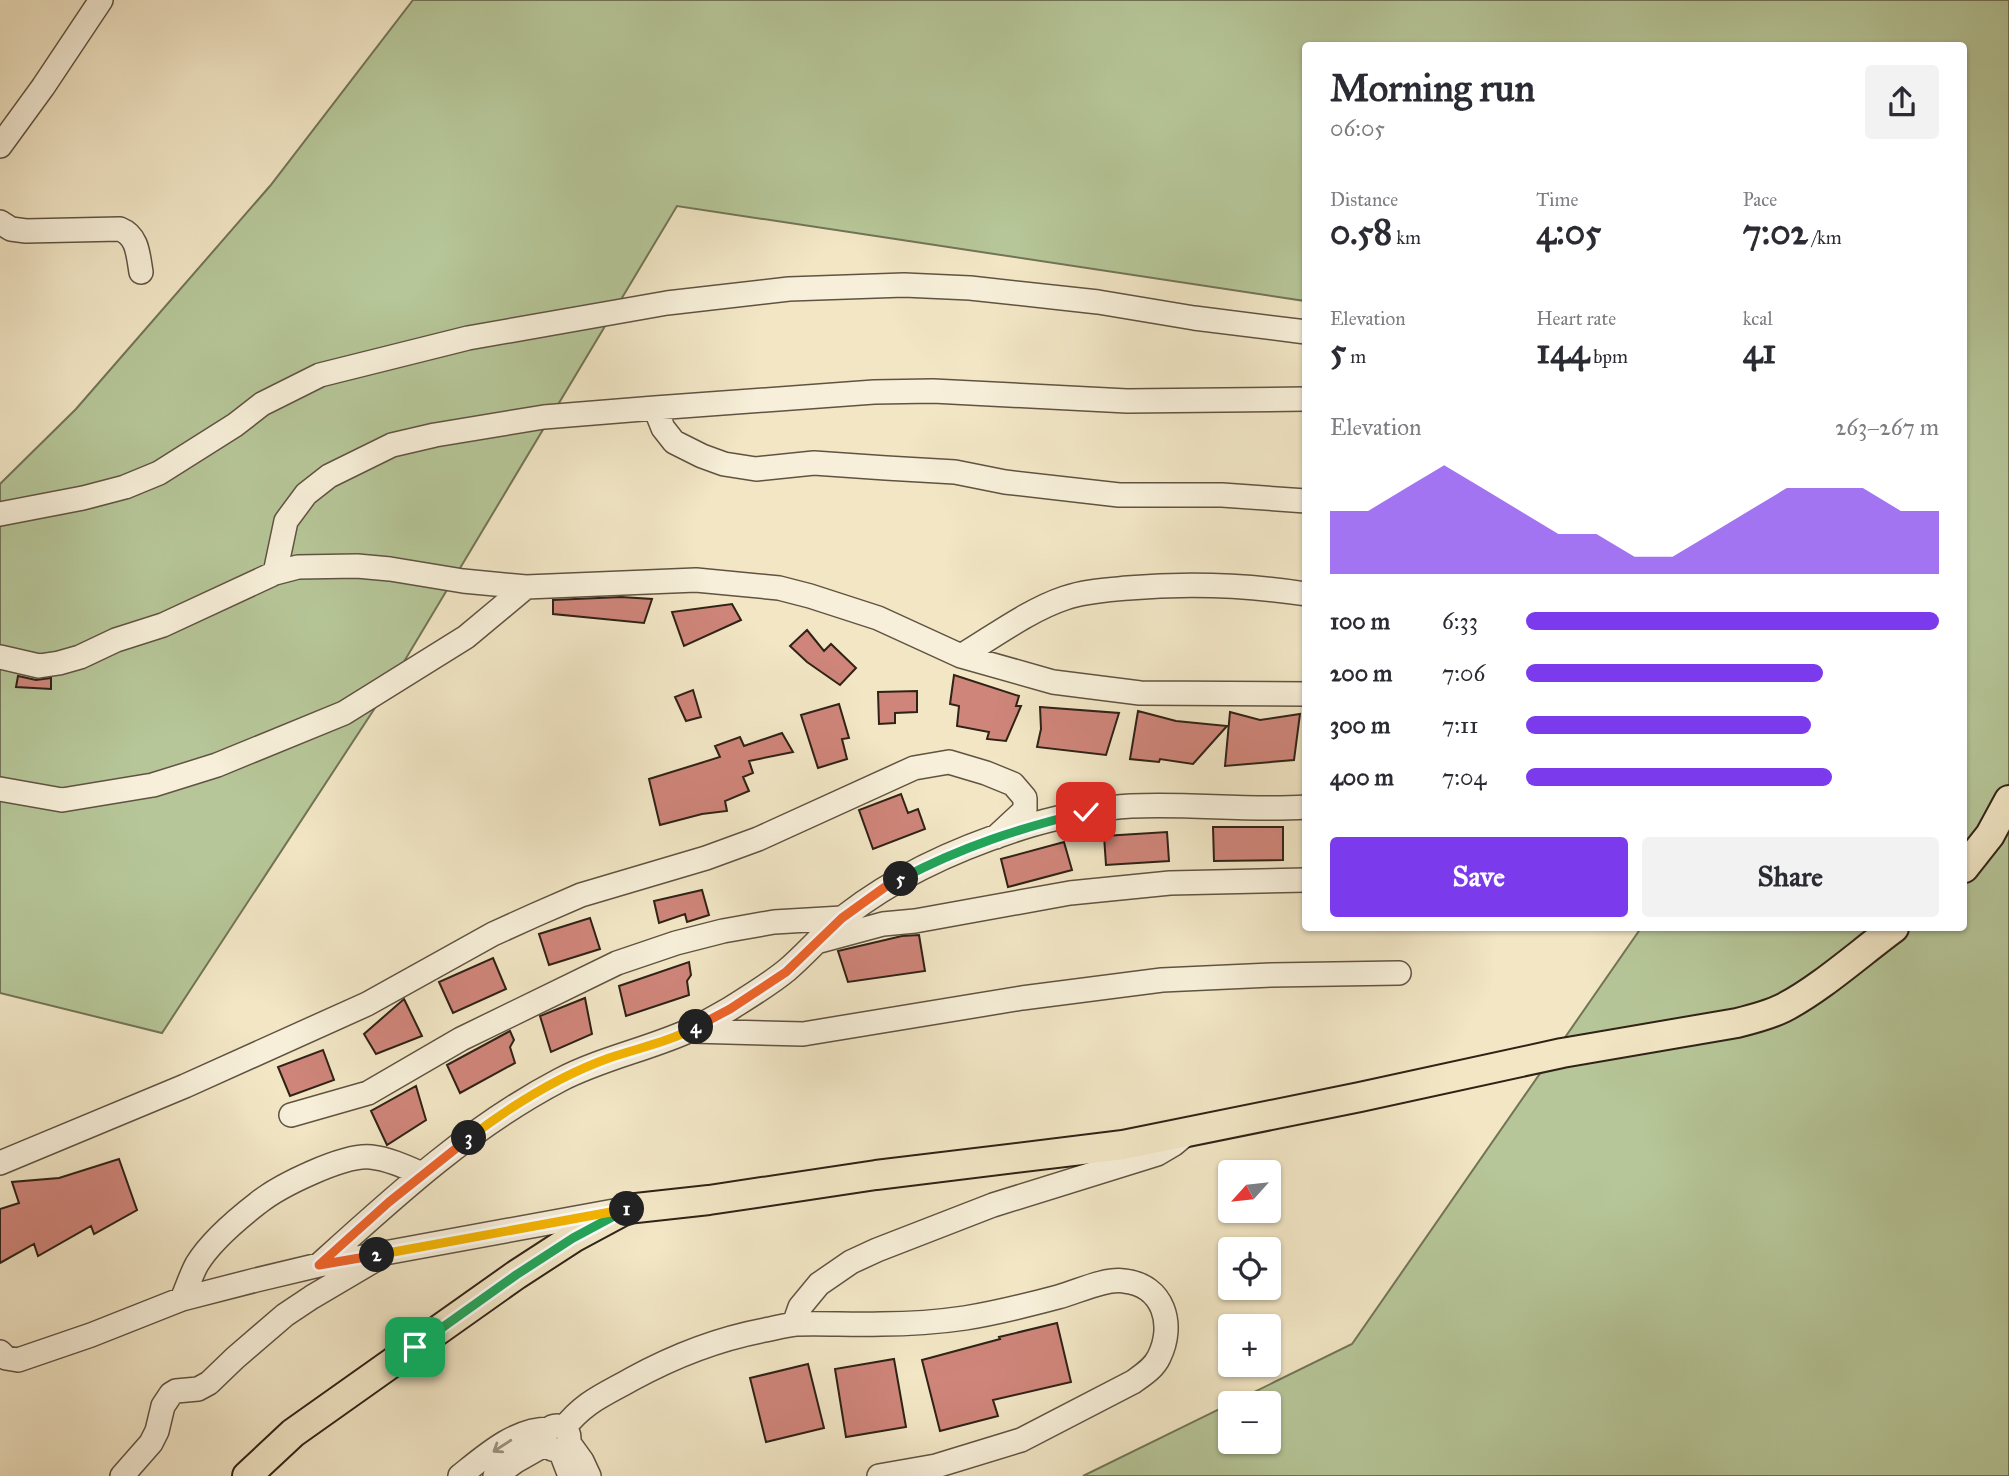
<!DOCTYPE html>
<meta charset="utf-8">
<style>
:root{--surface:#fff;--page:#f2f2f3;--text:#2b2b33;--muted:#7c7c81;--accent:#7c3aed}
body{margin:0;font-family:"IM FELL Great Primer",serif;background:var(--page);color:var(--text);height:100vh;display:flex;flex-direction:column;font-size:26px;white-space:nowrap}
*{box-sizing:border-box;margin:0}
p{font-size:23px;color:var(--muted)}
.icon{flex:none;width:38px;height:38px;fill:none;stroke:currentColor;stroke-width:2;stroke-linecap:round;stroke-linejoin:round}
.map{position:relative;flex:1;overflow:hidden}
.drawer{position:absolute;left:1302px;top:42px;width:665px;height:889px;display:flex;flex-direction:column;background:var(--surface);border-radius:7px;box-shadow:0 2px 5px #0004}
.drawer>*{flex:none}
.needle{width:46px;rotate:243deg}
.buttons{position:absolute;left:1218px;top:1160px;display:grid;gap:14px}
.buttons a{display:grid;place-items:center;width:63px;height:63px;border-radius:7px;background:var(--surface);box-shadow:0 2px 5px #0004;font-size:35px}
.pin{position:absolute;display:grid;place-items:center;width:60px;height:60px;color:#fff;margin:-30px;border-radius:14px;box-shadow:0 4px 10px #0006}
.km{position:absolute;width:35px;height:35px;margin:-18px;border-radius:50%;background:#222;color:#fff;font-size:19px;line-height:35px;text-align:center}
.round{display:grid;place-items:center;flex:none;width:74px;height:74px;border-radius:7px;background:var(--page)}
.head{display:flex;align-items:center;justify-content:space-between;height:119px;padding:0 28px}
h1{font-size:38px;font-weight:700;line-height:52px}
.figures{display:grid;grid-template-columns:repeat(3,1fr);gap:10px;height:119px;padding:7px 28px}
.figures div{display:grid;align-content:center}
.figures b{font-size:35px;font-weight:700}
.figures small{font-size:19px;font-weight:400}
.figures p{font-size:19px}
.chart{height:196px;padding:14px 28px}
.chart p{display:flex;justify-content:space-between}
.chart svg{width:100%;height:126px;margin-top:7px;fill:var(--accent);opacity:.7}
.cta{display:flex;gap:14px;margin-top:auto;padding:14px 28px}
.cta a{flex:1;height:80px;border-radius:7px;background:var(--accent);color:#fff;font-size:28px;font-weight:700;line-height:80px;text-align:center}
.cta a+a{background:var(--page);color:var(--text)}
ul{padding:0 28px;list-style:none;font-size:23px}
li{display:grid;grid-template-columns:112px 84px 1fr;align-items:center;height:52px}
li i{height:18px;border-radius:9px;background:var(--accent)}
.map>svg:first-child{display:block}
.green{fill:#b6c698;stroke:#727457;stroke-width:2;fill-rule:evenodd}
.building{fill:#cf857a;stroke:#2f2216;stroke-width:2}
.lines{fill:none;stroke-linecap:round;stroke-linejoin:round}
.minor-casing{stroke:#605342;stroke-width:26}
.major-casing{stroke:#2f2216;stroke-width:32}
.minor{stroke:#f7efd9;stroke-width:23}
.major{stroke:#f2e6c5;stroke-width:28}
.oneway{stroke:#9d9381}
.split-1-casing{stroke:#fff;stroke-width:14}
.split-2-casing{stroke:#fff;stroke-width:14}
.split-3-casing{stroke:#fff;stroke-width:14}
.split-4-casing{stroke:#fff;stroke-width:14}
.split-5-casing{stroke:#fff;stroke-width:14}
.split-6-casing{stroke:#fff;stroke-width:14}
.split-1{stroke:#22a559;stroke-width:9}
.split-2{stroke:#f5b400;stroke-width:9}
.split-3{stroke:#f0652b;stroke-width:9}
.split-4{stroke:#f5b400;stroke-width:9}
.split-5{stroke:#f0652b;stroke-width:9}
.split-6{stroke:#22a559;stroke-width:9}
</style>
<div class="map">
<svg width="2009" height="1476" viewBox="0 0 2009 1476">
<rect width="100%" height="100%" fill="#f2e6c5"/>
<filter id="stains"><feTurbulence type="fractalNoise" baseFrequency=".00286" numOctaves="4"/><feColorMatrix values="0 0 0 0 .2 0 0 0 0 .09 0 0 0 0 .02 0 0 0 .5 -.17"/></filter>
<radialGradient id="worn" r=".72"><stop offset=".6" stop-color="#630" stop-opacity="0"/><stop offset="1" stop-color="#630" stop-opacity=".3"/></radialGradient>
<!-- green -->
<path class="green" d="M413 0H2009V1476H1083L1352 1344 1641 928H1964V46H1306L1305 301 677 206 390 685 162 1033 0 993V484L76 409 270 186ZM1230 1404H1269V1442H1230Z"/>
<!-- building -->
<path class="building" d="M621 597 652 599 644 623 553 614V600Z
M732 604 741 620 684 646 672 612Z
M807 630 824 651 831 644 856 668 840 685 807 662 790 646Z
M954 675 1019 696 1016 706H1021L1006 741 987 739 989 732 957 726 959 706 950 704Z
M18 676 36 680 51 678V689L16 687Z
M693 690 701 717 686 721 675 697Z
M917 691V712L895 713V723L879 724 878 692Z
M839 704 849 738 842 739 847 759 818 768 801 715Z
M1040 707 1119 713 1106 755 1037 747 1041 729Z
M1138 711 1176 721 1227 726 1193 764 1160 759 1159 762 1130 759Z
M1230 712 1260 720 1300 714 1294 760 1225 766Z
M782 733 793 752 749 761 753 773 743 777 749 791 725 801 727 811 702 814 660 825 649 779 720 757 715 746 740 737 744 746Z
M901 794 908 813 918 809 925 829 873 849 859 810Z
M1213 827H1283V860L1214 861Z
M1167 832 1169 861 1106 865 1104 836Z
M1064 842 1072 870 1008 887 1001 859Z
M702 890 709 915 687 922 685 914 659 923 654 901Z
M590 918 600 949 549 965 539 934Z
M919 935 925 971 848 982 838 951 902 936Z
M493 958 506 989 453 1013 439 982Z
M689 962 691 975 687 981 689 995 626 1016 619 986Z
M585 998 592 1034 551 1052 540 1016Z
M404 999 422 1036 376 1054 364 1034Z
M510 1031 514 1040 510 1047 515 1063 460 1093 447 1065Z
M323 1050 334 1080 290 1096 278 1067Z
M416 1086 426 1120 387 1145 371 1111Z
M119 1159 137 1210 94 1234 91 1226 38 1256 34 1244 0 1263V1209L19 1203 12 1182 59 1178Z
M1057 1323 1071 1382 993 1400 998 1416 940 1431 922 1360 1000 1339 999 1337Z
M894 1359 906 1427 846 1437 835 1369Z
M808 1364 824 1428 766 1442 750 1378Z"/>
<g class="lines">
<!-- minor casing -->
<g class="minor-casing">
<path id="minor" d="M0 146 43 87 101 0
M0 222 11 229 26 231 120 229C138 236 138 255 141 272
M655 408 874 392 933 391 1127 401 1306 399
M0 514 83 498 125 487 159 473 235 425 262 404 320 375 468 338 667 303 789 289 904 285 970 288 1098 302 1194 318 1306 332
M275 573 286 521 306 494 329 476 392 445 435 435 544 417 655 408 663 428 674 442 702 456 724 464 756 469 814 463 886 468 955 472 1005 482 1119 495H1222L1306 501
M961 656C993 637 1029 610 1065 598 1085 591 1107 590 1128 588 1188 583 1247 585 1306 594
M0 657 39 666 59 663 80 657 116 640 163 625 275 573 298 567 357 566 390 569 463 581 526 587 696 580 779 588 810 596 878 618 961 656 1053 682 1140 693 1306 694
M0 789 62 800 153 785 217 765 344 713 466 637 526 587
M820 941 883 924 915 921 1070 893 1170 883 1306 880
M692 1031 803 1034 1022 998 1162 980 1271 975 1399 973
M291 1115 368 1093 461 1039 617 963 676 943 723 931 774 922 842 918
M0 1163 185 1086 367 1004 493 934 535 915 581 895 706 858 758 839 914 768 949 762 986 773 1013 784 1025 798V810L996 837
M319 1265C394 1197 470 1127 560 1080 600 1059 645 1050 686 1032 702 1025 717 1016 731 1008 750 996 770 984 787 970 807 953 824 932 845 916 900 873 965 845 1031 825 1063 816 1098 808 1131 806 1189 803 1247 811 1306 807
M182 1299C187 1288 191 1275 197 1264 211 1241 236 1220 258 1203 279 1186 344 1154 371 1157 389 1159 406 1167 422 1174
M794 1324 800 1307 819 1284 851 1262 877 1250 993 1205 1157 1154 1174 1144 1186 1134
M0 1352 6 1358 18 1360 91 1335 182 1299 256 1280 319 1265 614 1211
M545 1438a12 12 0 1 1 24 0a12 12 0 1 1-24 0Z
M564 1428C584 1402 604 1395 632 1379 674 1356 717 1339 765 1330 775 1328 786 1325 796 1324 824 1323 853 1325 881 1324 909 1324 938 1322 965 1318 996 1313 1028 1305 1058 1297 1077 1292 1105 1278 1124 1281 1164 1285 1175 1325 1159 1357 1154 1368 1143 1375 1133 1382L1021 1440 936 1466 879 1476
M569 1443 582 1461 589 1476
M560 1450 570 1476
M122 1476 151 1443 157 1431 163 1406 171 1394 176 1391 198 1389 209 1383 235 1358 285 1315 312 1297 373 1261
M460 1476C485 1456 515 1429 549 1429
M495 1476 516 1461 546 1444"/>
</g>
<!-- major casing -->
<g class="major-casing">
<path id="major" d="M1964 868 1990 835 2009 800
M247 1476 293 1433 516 1275 573 1238 627 1209 709 1200 876 1175 1123 1145 1360 1097 1562 1053 1737 1023C1753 1019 1769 1015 1783 1008 1820 989 1860 953 1894 928"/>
</g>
<!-- minor -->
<use href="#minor" class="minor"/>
<!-- major -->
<use href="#major" class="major"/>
</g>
<!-- one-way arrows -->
<defs><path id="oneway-shaft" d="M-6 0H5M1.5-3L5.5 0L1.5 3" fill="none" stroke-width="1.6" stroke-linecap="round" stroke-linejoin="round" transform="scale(1.75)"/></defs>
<use class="oneway" href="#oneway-shaft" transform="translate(502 1446) rotate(147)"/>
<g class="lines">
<!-- split-1 casing -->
<g class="split-1-casing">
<path id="split-1" d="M415 1347 516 1275 573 1238 627 1209"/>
</g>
<!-- split-2 casing -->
<g class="split-2-casing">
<path id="split-2" d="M377 1255 627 1209"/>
</g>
<!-- split-3 casing -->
<g class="split-3-casing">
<path id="split-3" d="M377 1255 319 1265 389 1202 469 1138"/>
</g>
<!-- split-4 casing -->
<g class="split-4-casing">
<path id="split-4" d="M469 1138C511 1106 559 1076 609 1058 638 1048 669 1042 696 1027"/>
</g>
<!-- split-5 casing -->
<g class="split-5-casing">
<path id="split-5" d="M696 1027 730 1009 786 972 842 918 885 887 901 879"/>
</g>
<!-- split-6 casing -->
<g class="split-6-casing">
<path id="split-6" d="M901 879C961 847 1020 828 1086 812"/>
</g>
<!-- split-1 -->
<use href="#split-1" class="split-1"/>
<!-- split-2 -->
<use href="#split-2" class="split-2"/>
<!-- split-3 -->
<use href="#split-3" class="split-3"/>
<!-- split-4 -->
<use href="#split-4" class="split-4"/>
<!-- split-5 -->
<use href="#split-5" class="split-5"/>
<!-- split-6 -->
<use href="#split-6" class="split-6"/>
</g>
<rect width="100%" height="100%" filter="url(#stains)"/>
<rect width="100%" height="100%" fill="url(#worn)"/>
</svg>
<div class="buttons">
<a><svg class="needle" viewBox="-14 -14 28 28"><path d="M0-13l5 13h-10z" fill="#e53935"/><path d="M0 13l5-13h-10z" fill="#7c7c81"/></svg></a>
<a><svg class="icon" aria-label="locate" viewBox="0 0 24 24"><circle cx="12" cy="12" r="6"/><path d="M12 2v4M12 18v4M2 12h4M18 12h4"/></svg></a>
<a>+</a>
<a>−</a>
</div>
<div class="pin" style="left:415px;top:1347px;background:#1e9e55"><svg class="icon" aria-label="arrive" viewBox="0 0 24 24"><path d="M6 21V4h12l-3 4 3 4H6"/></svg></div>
<div class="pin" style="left:1086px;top:812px;background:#d93025"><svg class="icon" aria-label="check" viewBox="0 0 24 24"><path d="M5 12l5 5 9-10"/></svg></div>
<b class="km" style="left:627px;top:1209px">1</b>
<b class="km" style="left:377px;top:1255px">2</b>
<b class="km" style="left:469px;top:1138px">3</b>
<b class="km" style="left:696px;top:1027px">4</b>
<b class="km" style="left:901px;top:879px">5</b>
<section class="drawer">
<div class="head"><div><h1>Morning run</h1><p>06:05</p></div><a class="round"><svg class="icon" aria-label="share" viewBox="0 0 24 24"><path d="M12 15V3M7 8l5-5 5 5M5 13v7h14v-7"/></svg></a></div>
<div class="figures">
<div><p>Distance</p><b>0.58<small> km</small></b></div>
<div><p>Time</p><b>4:05</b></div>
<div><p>Pace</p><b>7:02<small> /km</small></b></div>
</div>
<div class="figures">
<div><p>Elevation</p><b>5<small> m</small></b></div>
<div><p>Heart rate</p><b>144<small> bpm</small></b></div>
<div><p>kcal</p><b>41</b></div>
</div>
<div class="chart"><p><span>Elevation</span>263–267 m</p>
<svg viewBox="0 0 160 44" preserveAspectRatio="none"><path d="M0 44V22L10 22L20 14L30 6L40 14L50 22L60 30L70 30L80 38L90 38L100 30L110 22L120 14L130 14L140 14L150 22L160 22V44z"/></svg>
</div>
<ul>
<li><b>100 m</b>6:33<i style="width:100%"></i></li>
<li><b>200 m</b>7:06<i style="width:72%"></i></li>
<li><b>300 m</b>7:11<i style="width:69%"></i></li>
<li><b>400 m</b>7:04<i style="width:74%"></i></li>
</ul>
<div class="cta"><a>Save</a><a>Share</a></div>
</section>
</div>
